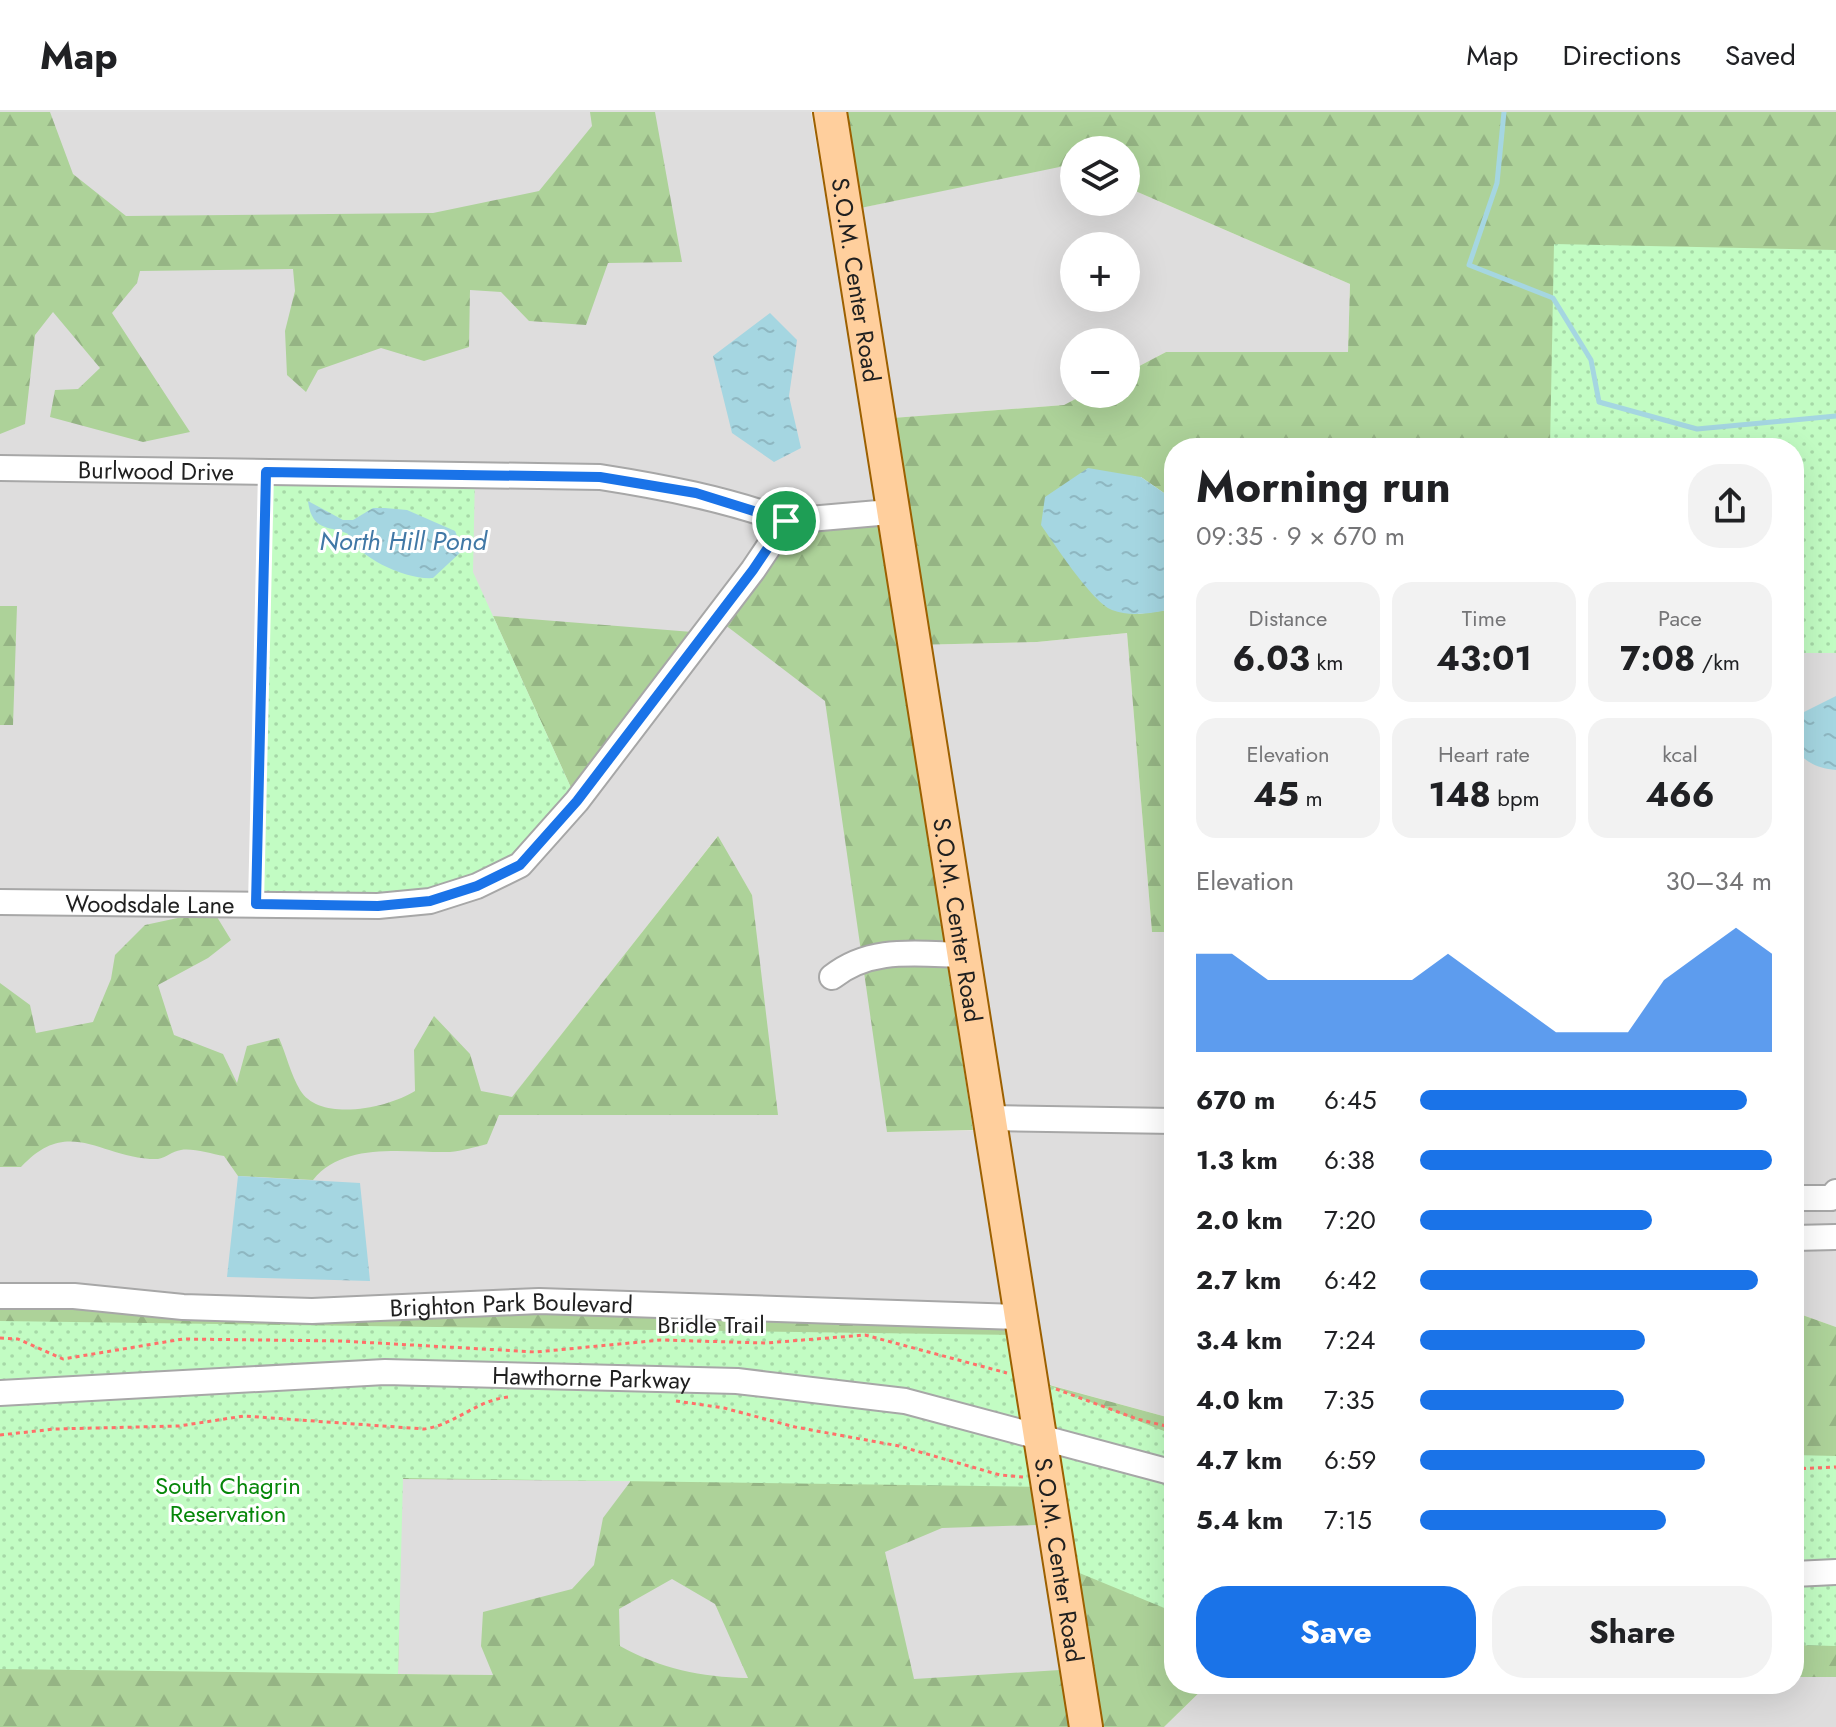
<!DOCTYPE html>
<meta charset="utf-8">
<style>
:root{--surface:#fff;--page:#f2f2f2;--text:#202124;--muted:#757577;--line:#e0e0e0;--accent:#1a73e8}
body{margin:0;font-family:Jost,sans-serif;background:var(--page);color:var(--text);height:100vh;display:flex;flex-direction:column;font-size:30px;white-space:nowrap}
*{box-sizing:border-box;margin:0}
p{font-size:26px;color:var(--muted)}
.icon{flex:none;width:44px;height:44px;fill:none;stroke:currentColor;stroke-width:2;stroke-linecap:round;stroke-linejoin:round}
.map{position:relative;flex:1;overflow:hidden}
.drawer{position:absolute;left:1164px;top:326px;width:640px;height:1256px;display:flex;flex-direction:column;background:var(--surface);border-radius:32px;box-shadow:0 8px 32px #0002}
.drawer>*{flex:none}
.controls{position:absolute;left:1060px;top:24px;display:grid;gap:16px}
.controls a{display:grid;place-items:center;width:80px;height:80px;border-radius:50%;background:var(--surface);box-shadow:0 8px 32px #0002;font-size:40px}
.pin{position:absolute;display:grid;place-items:center;width:68px;height:68px;color:#fff;margin:-34px;border:4px solid #fff;border-radius:50%;box-shadow:0 2px 8px #0007}
.round{display:grid;place-items:center;flex:none;width:84px;height:84px;border-radius:32px;background:var(--page)}
.headline{display:flex;align-items:center;justify-content:space-between;height:136px;padding:0 32px}
h1{font-size:44px;font-weight:700;line-height:60px}
.stats{display:grid;grid-template-columns:repeat(3,1fr);gap:12px;height:136px;padding:8px 32px}
.stats div{display:grid;align-content:center;border-radius:20px;background:var(--page);text-align:center}
.stats b{font-size:34px;font-weight:700}
.stats small{font-size:22px;font-weight:400}
.stats p{font-size:22px}
.chart{height:224px;padding:16px 32px}
.chart p{display:flex;justify-content:space-between}
.chart svg{width:100%;height:144px;margin-top:8px;fill:var(--accent);opacity:.7}
.cta{display:flex;gap:16px;margin-top:auto;padding:16px 32px}
.cta a{flex:1;height:92px;border-radius:32px;background:var(--accent);color:#fff;font-size:32px;font-weight:700;line-height:92px;text-align:center}
.cta a+a{background:var(--page);color:var(--text)}
ul{padding:0 32px;list-style:none;font-size:26px}
li{display:grid;grid-template-columns:128px 96px 1fr;align-items:center;height:60px}
li i{height:20px;border-radius:10px;background:var(--accent)}
header{display:flex;align-items:center;gap:48px;box-sizing:border-box;height:112px;padding:0 40px;background:var(--surface);border-bottom:2px solid var(--line)}
header strong{font-size:38px}
nav{display:flex;gap:44px;margin-inline-start:auto;font-size:28px}
.map>svg:first-child{display:block}
.residential{fill:#dedddd;fill-rule:evenodd}
.forest{fill:url(#forest-firs);fill-rule:evenodd}
.park{fill:url(#park-dots)}
.water{fill:url(#water-ripples)}
.lines{fill:none;stroke-linecap:round;stroke-linejoin:round}
.stream{stroke:#a5d6e1;stroke-width:5}
.minor-casing{stroke:#a7a7a7;stroke-width:28}
.major-casing{stroke:#9c6000;stroke-width:36}
.path{stroke:#ff7069;stroke-width:3;stroke-dasharray:4 4;stroke-linecap:butt}
.minor{stroke:#fff;stroke-width:24}
.major{stroke:#ffcf9d;stroke-width:32}
.route-casing{stroke:#fff;stroke-width:16}
.route{stroke:#1a73e8;stroke-width:10}
.labels{text-anchor:middle;dominant-baseline:central;stroke-width:6;stroke-linejoin:round;paint-order:stroke}
.street-label{font-size:24px;fill:#202020;stroke:#fff}
.park-label{font-size:24px;fill:#068709;stroke:#fff}
.water-label{font-size:26px;font-style:italic;fill:#4178a6;stroke:#fff}
</style>
<header>
<strong>Map</strong>
<nav><a>Map</a><a>Directions</a><a>Saved</a></nav>
</header>
<div class="map">
<svg width="1836" height="1615" viewBox="0 0 1836 1615">
<defs>
<pattern id="forest-firs" width="22" height="20" patternUnits="userSpaceOnUse" patternTransform="scale(2)"><rect width="22" height="20" fill="#add299"/><path d="M5 1l3.5 6h-7zM16 11l3.5 6h-7z" fill="#95b484"/></pattern>
<pattern id="park-dots" width="8" height="8" patternUnits="userSpaceOnUse" patternTransform="scale(2)"><rect width="8" height="8" fill="#c2fcc3"/><path d="M2 2h.1M6 6h.1" fill="none" stroke="#a6d8a7" stroke-width="1.8" stroke-linecap="round"/></pattern>
<pattern id="water-ripples" width="26" height="14" patternUnits="userSpaceOnUse" patternTransform="scale(2)"><rect width="26" height="14" fill="#a5d6e1"/><path d="M2 4q2-2 4 0t4 0M15 11q2-2 4 0t4 0" fill="none" stroke="#8eb7c1"/></pattern>
</defs>
<rect width="100%" height="100%" fill="#f1ede6"/>
<!-- residential -->
<path class="residential" d="M0 0H811L895 499 888 1020 991 1018 913 533 1037 530 1127 521 1152 820H1174V1307L1032 1268 483 1189 0 1184ZM717 725 752 783 499 1002Z
M1072 51 1074 90H1126V75L1350 172 1348 240H1166L1126 261V230H1074V282H1085L1064 293 879 307 846 99ZM1074 134H1126V186H1074Z
M1794 541H1836V1215L1794 1200Z
M402 1366 1049 1375 1086 1615 939 1568 398 1562Z
M1794 1565H1836V1615H1164L1208 1572H1794Z"/>
<!-- forest -->
<path class="forest" d="M0 0H50L73 62 126 104 433 101 539 79 592 14 590 0H655L682 150 608 151 586 213 529 209 501 180 470 178 469 235 424 249 381 236 318 258 306 280 287 263 285 219 295 179 293 157 140 159 137 171 112 201 190 320 143 330 50 305 55 278 78 277 100 256 53 200 35 223 25 312 0 322Z
M830 0H1836V541H1794V336H1174V388L1141 365 1138 502 1174 497V820H1152L1127 521 1037 530 913 533 879 307 1064 293 1085 282H1126V261L1166 240H1348L1350 172 1126 75V38H1074V52L846 99Z
M879 401 973 1018 887 1020 825 589 716 506 786 409Z
M0 494H17L13 613H0Z
M493 504 705 521 577 689Z
M718 724 752 783 778 1003H499L487 1032C475 1035 462 1039 450 1040 405 1041 344 1029 313 1068L238 1064 224 1044C211 1042 193 1036 181 1038 172 1039 166 1046 158 1047 102 1048 70 1002 21 1055H0V871L30 893 36 921 93 910 111 867 115 843 145 813 187 804 217 805 231 828 208 846 158 873 174 923 223 942 237 971 247 934 279 926C286 942 291 963 300 978 320 1011 388 996 415 979L414 938 434 904 470 942 481 979 512 985Z
M0 1184 379 1199 1021 1205 1031 1268 1174 1307V1572H1208L1164 1615H0ZM402 1367 630 1369V1370L603 1406 594 1453 572 1477 483 1500 481 1534 493 1563 398 1562ZM1034 1375 1076 1557 914 1567 885 1440 942 1416 1036 1413ZM672 1467 715 1492 748 1566C700 1565 662 1557 620 1534L619 1497Z
M1794 1200 1836 1215V1565H1794Z"/>
<!-- park -->
<path class="park" d="M1554 132 1836 138V541H1794V336H1550Z
M266 360 475 363 473 460 577 689 477 774 256 792Z
M0 1209 1023 1223 1030 1266 1174 1323V1500L1060 1453 1047 1375 403 1366 398 1562 0 1557Z
M1794 1343 1836 1344V1534L1794 1533Z"/>
<!-- water -->
<path class="water" d="M770 201 797 228 789 284 801 336 774 350 732 321 713 244Z
M1088 356 1141 365 1174 388V497C1155 500 1132 506 1112 498 1092 490 1055 433 1041 413L1045 385Z
M308 389 343 408H353L373 396H385L407 398 455 419 463 438 433 466C406 468 358 446 348 422 330 413 312 421 308 389Z
M1836 584V658C1803 655 1788 637 1796 604Z
M238 1064 360 1071 370 1169 227 1165Z"/>
<g class="lines">
<!-- stream -->
<path class="stream" d="M1504 0 1497 71 1469 153 1553 186 1591 248 1599 290 1697 317 1836 304"/>
<!-- minor casing -->
<g class="minor-casing">
<g id="minor">
<path id="s1" d="M0 356 600 365C664 375 725 387 786 409"/>
<path id="s2" d="M0 790 378 794 430 789 477 774 520 753 577 689 753 458 786 409 890 400"/>
<path d="M832 865C871 834 917 842 964 843"/>
<path d="M990 1006 1174 1009"/>
<path d="M1794 1086H1831L1836 1080"/>
<path d="M1794 1126 1836 1125"/>
<path id="s3" d="M0 1184H74L183 1195 312 1199 539 1189 1021 1205"/>
<path id="s4" d="M0 1281 385 1260 737 1269 905 1289 1174 1361"/>
<path d="M1794 1462 1836 1460"/>
</g>
</g>
<!-- major casing -->
<g class="major-casing">
<g id="major">
<path id="s5" d="M830 0 1086 1615"/>
</g>
</g>
<!-- path -->
<path class="path" d="M257 772 265 380
M0 1226 18 1227 63 1247 183 1227 341 1229 536 1240 661 1228 766 1231 865 1223 1007 1261
M1056 1277 1137 1307 1174 1316
M676 1289 724 1296 795 1315 899 1334 1000 1363 1023 1365
M0 1323 55 1317 179 1314 244 1304 424 1317C455 1313 476 1288 509 1285
M1794 1357 1836 1355"/>
<!-- minor -->
<use href="#minor" class="minor"/>
<!-- major -->
<use href="#major" class="major"/>
</g>
<g class="lines">
<!-- route casing -->
<g class="route-casing">
<path id="route" d="M266 360 600 365 696 381 786 409 753 458 577 689 520 753 477 774 430 789 378 794 256 792Z"/>
</g>
<!-- route -->
<use href="#route" class="route"/>
</g>
<g class="labels">
<!-- street labels -->
<g class="street-label">
<text stroke="none"><textPath href="#s5" startOffset="170">S.O.M. Center Road</textPath></text>
<text stroke="none"><textPath href="#s1" startOffset="156">Burlwood Drive</textPath></text>
<text stroke="none"><textPath href="#s2" startOffset="150">Woodsdale Lane</textPath></text>
<text stroke="none"><textPath href="#s5" startOffset="818">S.O.M. Center Road</textPath></text>
<text stroke="none"><textPath href="#s3" startOffset="512">Brighton Park Boulevard</textPath></text>
<text x="711" y="1212">Bridle Trail</text>
<text stroke="none"><textPath href="#s4" startOffset="592">Hawthorne Parkway</textPath></text>
<text stroke="none"><textPath href="#s5" startOffset="1466">S.O.M. Center Road</textPath></text>
</g>
<!-- park labels -->
<g class="park-label">
<text x="228" y="1373">South Chagrin<tspan x="228" dy="28">Reservation</tspan></text>
</g>
<!-- water labels -->
<g class="water-label">
<text x="403" y="429">North Hill Pond</text>
</g>
</g>
</svg>
<div class="controls">
<a><svg class="icon" aria-label="layers" viewBox="0 0 24 24"><path d="M12 4l9 5-9 5-9-5zM3 14l9 5 9-5"/></svg></a>
<a>+</a>
<a>−</a>
</div>
<div class="pin" style="left:786px;top:409px;background:#1e9e55"><svg class="icon" aria-label="arrive" viewBox="0 0 24 24"><path d="M6 21V4h12l-3 4 3 4H6"/></svg></div>
<section class="drawer">
<div class="headline"><div><h1>Morning run</h1><p>09:35 · 9 × 670 m</p></div><a class="round"><svg class="icon" aria-label="share" viewBox="0 0 24 24"><path d="M12 15V3M7 8l5-5 5 5M5 13v7h14v-7"/></svg></a></div>
<div class="stats">
<div><p>Distance</p><b>6.03<small> km</small></b></div>
<div><p>Time</p><b>43:01</b></div>
<div><p>Pace</p><b>7:08<small> /km</small></b></div>
</div>
<div class="stats">
<div><p>Elevation</p><b>45<small> m</small></b></div>
<div><p>Heart rate</p><b>148<small> bpm</small></b></div>
<div><p>kcal</p><b>466</b></div>
</div>
<div class="chart"><p><span>Elevation</span>30–34 m</p>
<svg viewBox="0 0 160 44" preserveAspectRatio="none"><path d="M0 44V14L10 14L20 22L30 22L40 22L50 22L60 22L70 14L80 22L90 30L100 38L110 38L120 38L130 22L140 14L150 6L160 14V44z"/></svg>
</div>
<ul>
<li><b>670 m</b>6:45<i style="width:93%"></i></li>
<li><b>1.3 km</b>6:38<i style="width:100%"></i></li>
<li><b>2.0 km</b>7:20<i style="width:66%"></i></li>
<li><b>2.7 km</b>6:42<i style="width:96%"></i></li>
<li><b>3.4 km</b>7:24<i style="width:64%"></i></li>
<li><b>4.0 km</b>7:35<i style="width:58%"></i></li>
<li><b>4.7 km</b>6:59<i style="width:81%"></i></li>
<li><b>5.4 km</b>7:15<i style="width:70%"></i></li>
</ul>
<div class="cta"><a>Save</a><a>Share</a></div>
</section>
</div>
